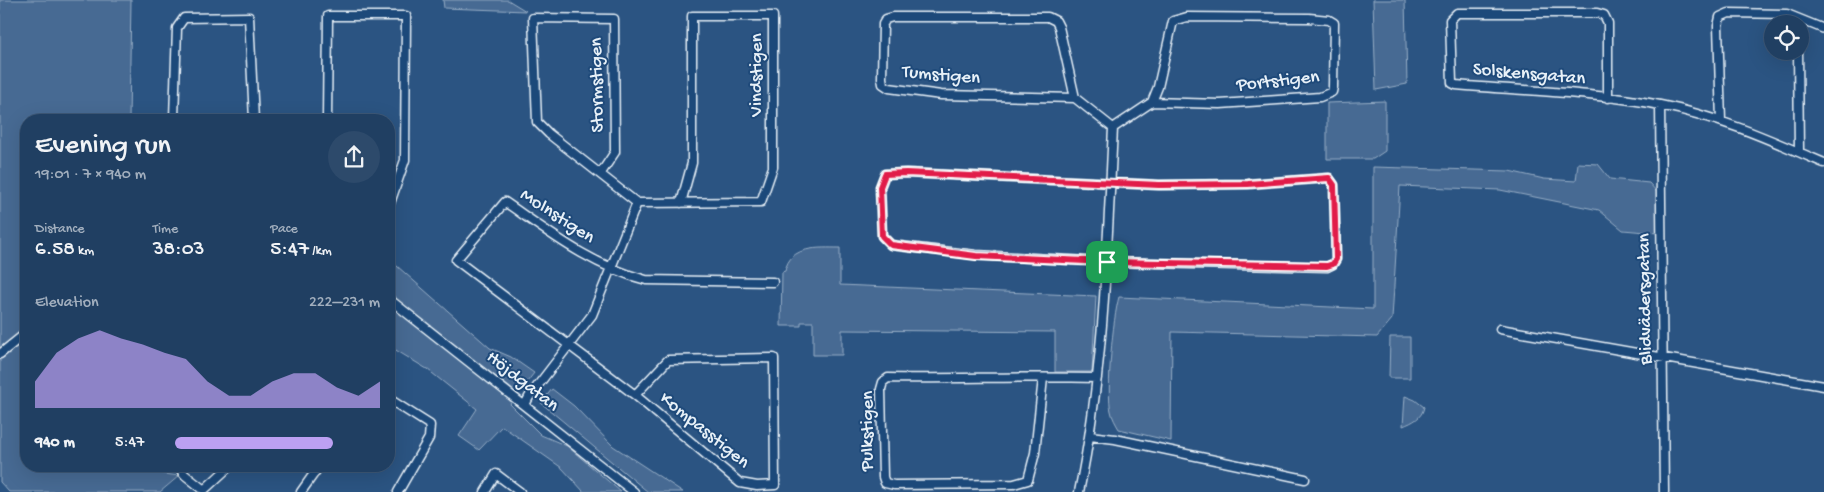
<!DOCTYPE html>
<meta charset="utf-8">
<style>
:root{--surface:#203f62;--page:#2d4a6b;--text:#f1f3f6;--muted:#a2afbe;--line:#3d5877;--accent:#bca0f2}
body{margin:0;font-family:"Gochi Hand",sans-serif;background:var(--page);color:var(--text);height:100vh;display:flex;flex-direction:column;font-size:19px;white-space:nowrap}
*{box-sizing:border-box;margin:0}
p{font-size:16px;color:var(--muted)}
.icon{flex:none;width:28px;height:28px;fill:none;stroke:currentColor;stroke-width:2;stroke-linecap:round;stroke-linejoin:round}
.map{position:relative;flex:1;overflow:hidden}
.panel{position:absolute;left:20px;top:114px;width:375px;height:358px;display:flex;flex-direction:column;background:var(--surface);border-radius:20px;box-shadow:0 5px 20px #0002,0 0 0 1px var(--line)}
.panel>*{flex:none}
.buttons{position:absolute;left:1764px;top:15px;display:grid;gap:10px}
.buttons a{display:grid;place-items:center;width:45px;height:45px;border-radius:50%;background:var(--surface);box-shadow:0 5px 20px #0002,0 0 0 1px var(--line);font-size:25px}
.pin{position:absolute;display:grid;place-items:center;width:42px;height:42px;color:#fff;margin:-21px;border-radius:10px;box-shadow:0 2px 8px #0006}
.round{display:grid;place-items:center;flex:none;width:52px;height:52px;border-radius:26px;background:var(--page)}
.overview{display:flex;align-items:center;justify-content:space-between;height:85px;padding:0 15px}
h1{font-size:28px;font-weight:600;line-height:38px}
.figures{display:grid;grid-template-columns:repeat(3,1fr);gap:8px;height:85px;padding:5px 15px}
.figures div{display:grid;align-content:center}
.figures b{font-size:21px;font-weight:600}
.figures small{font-size:14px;font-weight:400}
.figures p{font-size:14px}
.chart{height:140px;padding:10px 15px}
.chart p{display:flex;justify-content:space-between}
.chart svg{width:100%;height:90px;margin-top:5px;fill:var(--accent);opacity:.7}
ul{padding:0 15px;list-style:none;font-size:16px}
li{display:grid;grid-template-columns:80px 60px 1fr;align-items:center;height:38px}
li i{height:12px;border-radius:6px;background:var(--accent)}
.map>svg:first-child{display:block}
.green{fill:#476b93;stroke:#98aec6}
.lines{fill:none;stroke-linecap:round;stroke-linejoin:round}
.minor-casing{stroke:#e8f1f8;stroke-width:11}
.minor{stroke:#1f4a7a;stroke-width:8}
.route-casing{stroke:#fff;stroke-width:10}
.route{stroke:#e11d48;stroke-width:6}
.labels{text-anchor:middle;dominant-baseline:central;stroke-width:4;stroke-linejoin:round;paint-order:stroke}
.street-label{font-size:19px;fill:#e8f1f8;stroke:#1f4a7a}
</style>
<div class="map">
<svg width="1824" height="492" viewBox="0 0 1824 492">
<rect width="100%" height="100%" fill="#2b5482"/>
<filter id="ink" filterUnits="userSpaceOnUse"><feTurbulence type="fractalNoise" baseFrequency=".02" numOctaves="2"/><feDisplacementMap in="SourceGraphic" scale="10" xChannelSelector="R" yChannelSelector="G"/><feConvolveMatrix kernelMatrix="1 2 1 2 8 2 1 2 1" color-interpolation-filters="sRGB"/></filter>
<g filter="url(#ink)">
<!-- green -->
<path class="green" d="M0 0H131L129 120H26V465H130V469L179 476 160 492H9L0 482Z
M443 0H508L526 11 444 8Z
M1373 0H1405L1407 84 1376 90Z
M1385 101V151L1373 159H1327V103Z
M1578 163 1598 164 1610 179 1649 183 1657 192V233L1623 230 1599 210 1500 190 1400 186 1392 319 1377 337 1172 332 1171 441 1119 429C1116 424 1112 417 1111 411 1106 392 1113 317 1119 297L1373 309V167L1509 171 1544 179 1576 181Z
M840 248V285L1096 296 1092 372H1055V332L842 330V355H813V322H801V326H781L782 272 785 271C790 245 819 248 840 248Z
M389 259 490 348 511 357 534 373 510 404 541 435 567 446 621 492H584L562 468 502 426 479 450 459 436 477 409 427 369 389 346Z
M1390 337H1410V378H1389Z
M552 389 574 406 613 446 683 492H648L541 403Z
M1405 396 1415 400 1424 407C1422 418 1413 422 1403 426Z"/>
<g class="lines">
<!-- minor casing -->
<g class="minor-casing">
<path id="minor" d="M1798 51 1799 152
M1075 98 941 95 889 88 883 84 882 78 883 24 886 19 893 17H1048L1056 21 1059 27 1075 98 1113 128
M1608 98V23L1604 15 1597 13H1457L1450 20 1452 83 1456 85C1523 91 1593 92 1660 105 1717 116 1771 140 1824 163
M1660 105 1664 492
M180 120 174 118 177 28 184 18 249 17 254 120
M327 120 328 16H406L405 160 389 206
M1721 121 1718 26 1720 17 1729 13 1787 14 1824 29
M1113 128 1152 102 1158 87 1173 21 1187 17 1309 18 1329 20 1334 23 1333 87 1332 92 1320 97 1220 104 1152 102
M601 173 615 152 614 19 533 18 537 122 549 134 637 203
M906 173 1159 185 1248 184 1329 178 1334 185 1336 259 1333 264 1327 267 1107 262 976 255 891 245 882 236 880 187 885 174Z
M637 203 761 202 773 167V16H692V163L681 203
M389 299 634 492
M1500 329 1824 386
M0 354 26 333
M1043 378 1035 453 1028 480 1014 484 894 485 885 483 883 477 881 389 883 382 888 378C958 379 1027 376 1097 378
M635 395 668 360 774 358 775 485 757 486 740 483 635 395 456 260 505 202C550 233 592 266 646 280L773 282
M389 399 430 425 429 438 398 492
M525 405 529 397 592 315 637 203
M1090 436 1115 439 1305 479
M177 465 185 475 204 490 231 465
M301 492 320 465
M485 492 496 474 520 492
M1079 492C1104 372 1107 250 1113 128"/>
</g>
<!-- minor -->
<use href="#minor" class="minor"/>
</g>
</g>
<g class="lines" filter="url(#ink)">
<!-- route casing -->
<g class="route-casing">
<path id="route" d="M906 173 1159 185 1248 184 1329 178 1334 185 1336 259 1333 264 1327 266 1107 262 976 256 891 245 882 236 880 187 885 174Z"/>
</g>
<!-- route -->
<use href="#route" class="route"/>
</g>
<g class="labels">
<!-- street labels -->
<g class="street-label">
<text transform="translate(757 75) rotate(-90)">Vindstigen</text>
<text transform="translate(1529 75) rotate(5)">Solskensgatan</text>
<text transform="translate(941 76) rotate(5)">Tumstigen</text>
<text transform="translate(1278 82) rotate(-6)">Portstigen</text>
<text transform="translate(598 85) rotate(-91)">Stormstigen</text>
<text transform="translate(557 217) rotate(33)">Molnstigen</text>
<text transform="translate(1646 299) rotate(-91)">Blidvädersgatan</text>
<text transform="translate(522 382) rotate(38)">Höjdgatan</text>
<text transform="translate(704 431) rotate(39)">Kompasstigen</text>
<text transform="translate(868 431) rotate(-90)">Pulkstigen</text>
</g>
</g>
</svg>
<div class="buttons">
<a><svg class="icon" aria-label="locate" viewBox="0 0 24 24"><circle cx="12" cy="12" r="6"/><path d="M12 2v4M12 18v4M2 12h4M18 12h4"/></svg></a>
</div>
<div class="pin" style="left:1107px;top:262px;background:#1e9e55"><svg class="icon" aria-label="arrive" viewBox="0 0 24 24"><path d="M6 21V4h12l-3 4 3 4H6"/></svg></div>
<section class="panel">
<div class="overview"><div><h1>Evening run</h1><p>19:01 · 7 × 940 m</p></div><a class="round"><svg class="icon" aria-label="share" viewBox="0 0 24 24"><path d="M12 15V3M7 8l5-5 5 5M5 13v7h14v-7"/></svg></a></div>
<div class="figures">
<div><p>Distance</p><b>6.58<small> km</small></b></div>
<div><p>Time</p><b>38:03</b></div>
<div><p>Pace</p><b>5:47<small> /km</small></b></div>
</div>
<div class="chart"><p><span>Elevation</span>222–231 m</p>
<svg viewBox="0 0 160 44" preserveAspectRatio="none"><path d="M0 44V31L10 17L20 10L30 6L40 10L50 13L60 17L70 20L80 31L90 38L100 38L110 31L120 27L130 27L140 34L150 38L160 31V44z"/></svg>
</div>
<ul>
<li><b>940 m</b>5:47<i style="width:77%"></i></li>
</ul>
</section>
</div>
